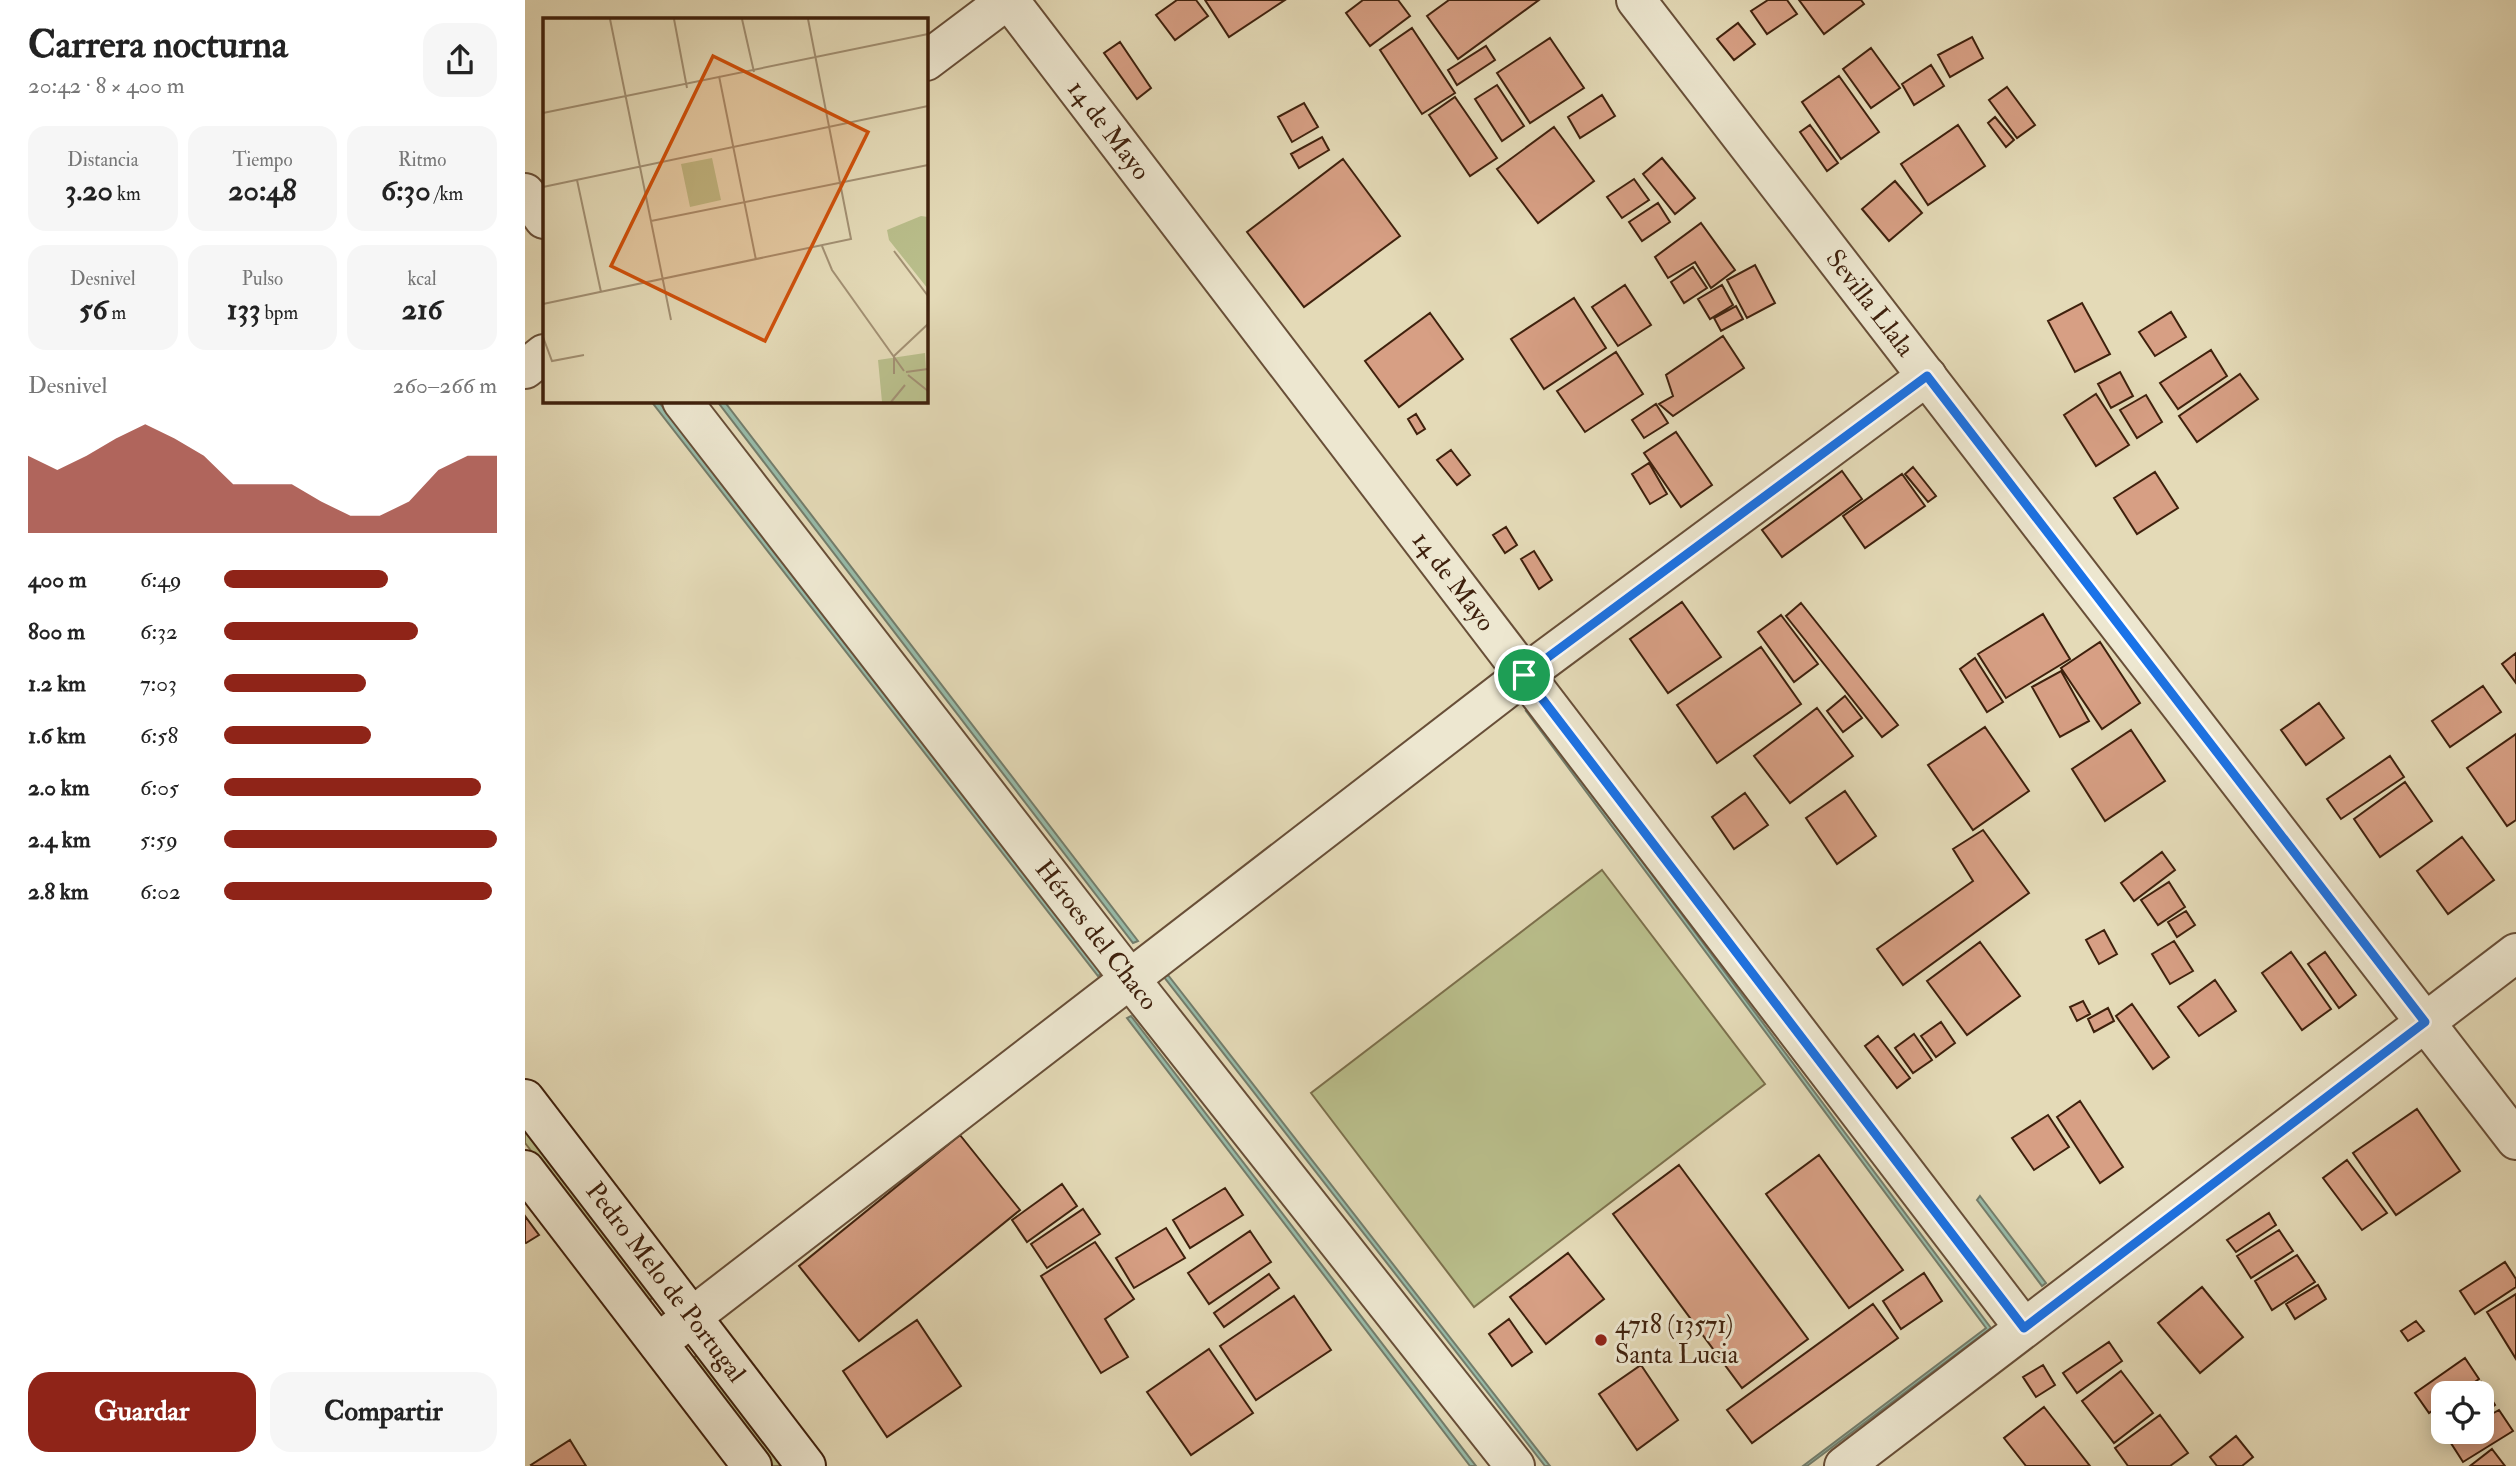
<!DOCTYPE html>
<html lang="es">
<meta charset="utf-8">
<style>
:root{--surface:#fff;--page:#f6f6f6;--text:#222;--muted:#767676;--accent:#8f2418}
body{margin:0;font-family:"IM FELL Double Pica",serif;background:var(--page);color:var(--text);height:100vh;display:flex;flex-direction:column;font-size:26px;white-space:nowrap}
*{box-sizing:border-box;margin:0}
p{font-size:23px;color:var(--muted)}
.icon{flex:none;width:38px;height:38px;fill:none;stroke:currentColor;stroke-width:2;stroke-linecap:round;stroke-linejoin:round}
.map{position:relative;flex:1;overflow:hidden}
.side{display:flex;flex-direction:column;background:var(--surface);width:525px}
.side>*{flex:none}
.controls{position:absolute;left:1906px;top:1381px;display:grid;gap:14px}
.controls a{display:grid;place-items:center;width:63px;height:63px;border-radius:14px;background:var(--surface);box-shadow:0 4px 18px #0003;font-size:35px}
.pin{position:absolute;display:grid;place-items:center;width:60px;height:60px;color:#fff;margin:-30px;border:4px solid #fff;border-radius:50%;box-shadow:0 2px 7px #0007}
.round{display:grid;place-items:center;flex:none;width:74px;height:74px;border-radius:21px;background:var(--page)}
.overview{display:flex;align-items:center;justify-content:space-between;height:119px;padding:0 28px}
h1{font-size:38px;font-weight:700;line-height:52px}
.stats{display:grid;grid-template-columns:repeat(3,1fr);gap:10px;height:119px;padding:7px 28px}
.stats div{display:grid;align-content:center;border-radius:18px;background:var(--page);text-align:center}
.stats b{font-size:30px;font-weight:700}
.stats small{font-size:19px;font-weight:400}
.stats p{font-size:19px}
.chart{height:196px;padding:14px 28px}
.chart p{display:flex;justify-content:space-between}
.chart svg{width:100%;height:126px;margin-top:7px;fill:var(--accent);opacity:.7}
.primary-button{display:flex;gap:14px;margin-top:auto;padding:14px 28px}
.primary-button a{flex:1;height:80px;border-radius:21px;background:var(--accent);color:#fff;font-size:28px;font-weight:700;line-height:80px;text-align:center}
.primary-button a+a{background:var(--page);color:var(--text)}
ul{padding:0 28px;list-style:none;font-size:23px}
li{display:grid;grid-template-columns:112px 84px 1fr;align-items:center;height:52px}
li i{height:18px;border-radius:9px;background:var(--accent)}
main{display:flex;flex:1;min-height:0}
.map>svg:first-child{display:block}
.green{fill:#b9be8b;stroke:#7c704c;stroke-width:2}
.water{fill:#97bba9;stroke:#747d6b;stroke-width:2}
.building{fill:#d79f84;stroke:#3f210d;stroke-width:2}
.lines{fill:none;stroke-linecap:round;stroke-linejoin:round}
.street-casing{stroke:#684f38;stroke-width:42}
.secondary-casing{stroke:#3f210d;stroke-width:42}
.street{stroke:#ede7d0;stroke-width:38}
.secondary{stroke:#ede7d0;stroke-width:38}
.route-casing{stroke:#fff;stroke-width:14}
.route{stroke:#1a73e8;stroke-width:9}
.poi-dot{fill:#8f2418;stroke:#ede7d0;stroke-width:2.5}
.labels{text-anchor:middle;dominant-baseline:central;stroke-width:6;stroke-linejoin:round;paint-order:stroke}
.street-label{font-size:26px;fill:#3f210d;stroke:#ede7d0}
.poi-label{font-size:26px;fill:#3f210d;stroke:#ede7d0;text-anchor:start}
.inset-road{fill:none;stroke:#a29073;stroke-width:2}
.view{fill:#cf510c;fill-opacity:0.15;stroke:#cf510c;stroke-width:3.5}
.inset-edge{fill:none;stroke:#3f210d;stroke-width:3.5}
</style>
<main>
<section class="side">
<div class="overview"><div><h1>Carrera nocturna</h1><p>20:42 · 8 × 400 m</p></div><a class="round"><svg class="icon" aria-label="share" viewBox="0 0 24 24"><path d="M12 15V3M7 8l5-5 5 5M5 13v7h14v-7"/></svg></a></div>
<div class="stats">
<div><p>Distancia</p><b>3.20<small> km</small></b></div>
<div><p>Tiempo</p><b>20:48</b></div>
<div><p>Ritmo</p><b>6:30<small> /km</small></b></div>
</div>
<div class="stats">
<div><p>Desnivel</p><b>56<small> m</small></b></div>
<div><p>Pulso</p><b>133<small> bpm</small></b></div>
<div><p>kcal</p><b>216</b></div>
</div>
<div class="chart"><p><span>Desnivel</span>260–266 m</p>
<svg viewBox="0 0 160 44" preserveAspectRatio="none"><path d="M0 44V17L10 22L20 17L30 11L40 6L50 11L60 17L70 27L80 27L90 27L100 33L110 38L120 38L130 33L140 22L150 17L160 17V44z"/></svg>
</div>
<ul>
<li><b>400 m</b>6:49<i style="width:60%"></i></li>
<li><b>800 m</b>6:32<i style="width:71%"></i></li>
<li><b>1.2 km</b>7:03<i style="width:52%"></i></li>
<li><b>1.6 km</b>6:58<i style="width:54%"></i></li>
<li><b>2.0 km</b>6:05<i style="width:94%"></i></li>
<li><b>2.4 km</b>5:59<i style="width:100%"></i></li>
<li><b>2.8 km</b>6:02<i style="width:98%"></i></li>
</ul>
<div class="primary-button"><a>Guardar</a><a>Compartir</a></div>
</section>
<div class="map">
<svg width="1991" height="1466" viewBox="0 0 1991 1466">
<rect width="100%" height="100%" fill="#e4dab7"/>
<filter id="stains"><feTurbulence type="fractalNoise" baseFrequency=".00286" numOctaves="4"/><feColorMatrix values="0 0 0 0 .2 0 0 0 0 .09 0 0 0 0 .02 0 0 0 .5 -.17"/></filter>
<radialGradient id="worn" r=".72"><stop offset=".6" stop-color="#630" stop-opacity="0"/><stop offset="1" stop-color="#630" stop-opacity=".3"/></radialGradient>
<!-- green -->
<path class="green" d="M1077 870 1240 1084 949 1307 786 1093Z
M0 1130 129 1296 124 1301 0 1143Z
M172 1354 261 1466H248L167 1361Z"/>
<!-- water -->
<path class="water" d="M126 401H133L577 973 573 976Z
M192 401H199L613 941 608 943Z
M1004 710 1466 1328 1282 1466H1278L1461 1328 1001 711Z
M643 975 1025 1466H1020L639 977Z
M606 1016 951 1466H945L602 1018Z
M1455 1196 1521 1283 1517 1286 1452 1200Z"/>
<!-- building -->
<path class="building" d="M652 0H671L683 16 650 40 631 15Z
M680 0H760L704 37Z
M838 0H873L885 16 845 46 821 13Z
M924 0H1014L933 59 902 16Z
M1243 0H1262L1272 14 1242 34 1226 11Z
M1274 0H1336L1339 4 1299 34Z
M1213 23 1230 44 1209 60 1192 39Z
M887 28 930 93 897 114 855 50Z
M1447 37 1458 58 1425 77 1413 55Z
M1025 38 1059 88 1005 123 972 73Z
M595 42 626 88 612 99 579 53Z
M961 46 970 60 932 85 923 70Z
M1346 48 1375 88 1346 108 1318 69Z
M1406 65 1419 86 1389 105 1377 84Z
M1314 76 1354 132 1316 159 1277 102Z
M972 85 999 126 977 141 950 99Z
M1482 87 1510 125 1492 138 1464 100Z
M1077 95 1090 116 1055 138 1043 117Z
M930 97 972 158 945 176 904 115Z
M779 103 793 127 767 142 753 117Z
M1470 117 1489 140 1481 147 1463 123Z
M1285 125 1313 163 1302 171 1275 132Z
M1433 125 1460 166 1403 205 1376 164Z
M1029 127 1069 181 1013 223 972 169Z
M797 137 804 150 774 168 766 154Z
M1137 158 1170 198 1150 214 1118 174Z
M818 159 875 236 779 307 722 232Z
M1109 179 1124 200 1097 218 1082 197Z
M1370 181 1397 213 1364 241 1337 209Z
M1133 203 1145 222 1117 241 1104 222Z
M1176 223 1210 270 1186 288 1170 262 1143 278 1130 257Z
M1230 265 1250 303 1222 318 1202 280Z
M1168 267 1182 288 1159 303 1146 282Z
M1100 285 1126 325 1093 346 1067 307Z
M1197 285 1208 305 1185 319 1173 299Z
M1049 298 1081 348 1019 389 986 339Z
M1557 303 1585 354 1550 372 1523 321Z
M1211 306 1218 319 1196 331 1189 318Z
M1646 312 1661 337 1630 356 1614 332Z
M905 313 938 359 874 407 840 361Z
M1198 336 1219 368 1148 416 1134 404 1148 396 1141 375Z
M1686 350 1702 376 1653 409 1635 383Z
M1091 352 1118 394 1060 432 1032 391Z
M1595 372 1608 396 1586 408 1573 384Z
M1715 374 1733 399 1672 442 1654 416Z
M1571 394 1604 445 1571 466 1539 415Z
M1621 395 1637 422 1612 438 1595 410Z
M1131 404 1143 423 1119 438 1107 420Z
M891 414 900 429 892 434 883 419Z
M1151 432 1187 485 1156 507 1119 453Z
M926 450 945 475 932 485 912 460Z
M1124 463 1142 494 1125 504 1107 474Z
M1388 467 1411 496 1403 502 1380 474Z
M1317 471 1337 499 1257 557 1237 530Z
M1630 472 1653 508 1612 534 1589 498Z
M1377 474 1400 506 1340 548 1318 516Z
M981 527 992 545 980 553 968 535Z
M1009 551 1027 580 1014 589 996 559Z
M1157 602 1196 657 1143 693 1105 639Z
M1276 603 1373 725 1357 737 1261 616Z
M1518 614 1545 659 1481 698 1453 654Z
M1256 615 1293 664 1269 682 1233 632Z
M1575 642 1615 703 1577 729 1536 668Z
M1236 647 1276 704 1192 763 1152 705Z
M1991 653V683L1977 664Z
M1450 658 1478 702 1462 712 1435 669Z
M1536 671 1564 721 1535 737 1507 687Z
M1958 686 1976 712 1925 747 1907 721Z
M1320 696 1337 718 1318 732 1302 711Z
M1794 703 1819 738 1781 765 1756 730Z
M1292 708 1328 756 1265 803 1229 756Z
M1460 727 1504 791 1448 830 1403 765Z
M1606 730 1640 781 1580 821 1547 769Z
M1991 734V820L1982 826 1942 768Z
M1865 756 1879 777 1816 819 1802 799Z
M1880 782 1907 821 1855 857 1829 819Z
M1320 791 1351 836 1312 864 1281 818Z
M1220 793 1243 825 1209 849 1187 817Z
M1458 830 1504 893 1378 985 1352 949 1448 881 1428 849Z
M1937 837 1969 880 1923 914 1892 871Z
M1637 852 1650 870 1609 901 1596 883Z
M1644 882 1660 907 1633 925 1616 900Z
M1661 911 1670 925 1652 937 1643 922Z
M1579 930 1592 954 1574 964 1561 940Z
M1649 941 1668 971 1645 984 1627 954Z
M1455 942 1495 996 1442 1035 1402 981Z
M1766 952 1806 1009 1777 1030 1737 973Z
M1800 952 1831 995 1814 1008 1783 964Z
M1690 980 1711 1011 1674 1036 1653 1007Z
M1558 1001 1565 1014 1552 1021 1545 1007Z
M1607 1004 1644 1057 1628 1069 1591 1016Z
M1583 1008 1589 1021 1569 1032 1563 1019Z
M1416 1022 1430 1043 1411 1057 1396 1036Z
M1389 1034 1407 1060 1388 1073 1370 1048Z
M1353 1036 1385 1078 1372 1088 1340 1046Z
M1555 1101 1598 1167 1575 1183 1532 1117Z
M1892 1109 1935 1171 1871 1215 1828 1153Z
M1523 1115 1544 1147 1509 1170 1487 1138Z
M435 1135 495 1210 334 1341 274 1266Z
M1294 1155 1378 1270 1324 1308 1241 1194Z
M1822 1160 1862 1213 1837 1230 1798 1178Z
M1154 1165 1283 1339 1217 1388 1088 1214Z
M537 1184 552 1206 502 1242 487 1220Z
M700 1188 718 1215 665 1248 648 1220Z
M558 1209 575 1234 522 1268 506 1244Z
M1744 1213 1751 1225 1711 1252 1702 1240Z
M0 1216 14 1235 1 1243 0 1242Z
M641 1228 660 1258 609 1288 591 1258Z
M1754 1230 1768 1251 1726 1278 1712 1256Z
M725 1231 746 1262 684 1304 663 1273Z
M570 1242 609 1299 580 1319 603 1357 576 1373 516 1276Z
M1043 1253 1079 1299 1021 1344 985 1297Z
M1772 1255 1790 1282 1747 1310 1730 1281Z
M1980 1262 1991 1279V1287L1950 1314 1935 1291Z
M1399 1273 1417 1301 1376 1329 1358 1301Z
M744 1274 754 1288 699 1327 689 1313Z
M1793 1285 1801 1299 1770 1319 1761 1304Z
M1677 1287 1718 1337 1675 1373 1633 1323Z
M1991 1294V1359L1962 1312Z
M769 1296 806 1350 731 1400 695 1346Z
M1348 1304 1373 1338 1227 1443 1202 1410Z
M984 1319 1007 1352 987 1366 964 1334Z
M392 1320 436 1386 362 1437 318 1371Z
M1891 1321 1899 1331 1883 1341 1876 1331Z
M1584 1342 1597 1361 1552 1393 1538 1373Z
M684 1349 728 1413 666 1455 622 1392Z
M1940 1358 1954 1379 1934 1393H1918V1403L1904 1413 1890 1393Z
M1116 1365 1153 1420 1112 1450 1074 1394Z
M1518 1365 1530 1385 1511 1397 1498 1377Z
M1596 1371 1628 1413 1589 1443 1557 1401Z
M1956 1382 1970 1405 1956 1415V1393H1939Z
M1519 1407 1565 1466H1501L1479 1438Z
M1974 1410 1988 1431 1938 1462 1924 1440 1939 1432H1956V1420Z
M1635 1415 1663 1453 1645 1466H1603L1590 1448Z
M1711 1436 1728 1457 1717 1466H1692L1685 1457Z
M45 1440 61 1466H7L6 1465Z
M1967 1449 1980 1466H1945Z"/>
<g class="lines">
<!-- street casing -->
<g class="street-casing">
<g id="street">
<path id="s1" d="M484 0 1499 1328"/>
<path id="s2" d="M1111 0 1991 1140"/>
<path d="M401 61 482 0"/>
<path d="M0 193 19 219"/>
<path d="M0 369 19 354"/>
<path id="s3" d="M157 401 605 979 990 1466"/>
<path d="M133 1343 999 675 1402 376"/>
<path d="M1319 1466 1991 953"/>
</g>
</g>
<!-- secondary casing -->
<g class="secondary-casing">
<g id="secondary">
<path id="s4" d="M0 1099 281 1466"/>
<path d="M0 1170 227 1466"/>
</g>
</g>
<!-- street -->
<use href="#street" class="street"/>
<!-- secondary -->
<use href="#secondary" class="secondary"/>
</g>
<g class="lines">
<!-- route casing -->
<g class="route-casing">
<path id="route" d="M1402 376 1900 1022 1499 1328 999 675Z"/>
</g>
<!-- route -->
<use href="#route" class="route"/>
</g>
<!-- markers -->
<circle class="poi-dot" cx="1076" cy="1340" r="7"/>
<g class="labels">
<!-- street labels -->
<g class="street-label">
<text stroke="none"><textPath href="#s1" startOffset="164">14 de Mayo</textPath></text>
<text stroke="none"><textPath href="#s2" startOffset="383">Sevilla Llala</textPath></text>
<text stroke="none"><textPath href="#s1" startOffset="732">14 de Mayo</textPath></text>
<text stroke="none"><textPath href="#s3" startOffset="676">Héroes del Chaco</textPath></text>
<text stroke="none"><textPath href="#s4" startOffset="231">Pedro Melo de Portugal</textPath></text>
</g>
<!-- poi labels -->
<g class="poi-label">
<text x="1090" y="1325">4718 (13571)<tspan x="1090" dy="30">Santa Lucia</tspan></text>
</g>
</g>
<!-- overview -->
<g transform="translate(18 18)">
<rect width="385" height="385" fill="#e4dab7"/>
<path d="M169 140 178 182 147 189 138 146ZM378 198 385 199V271L346 222 344 212ZM382 335 385 384H339L335 342Z" fill="#b9be8b"/>
<path class="inset-road" d="M67 1 128 302M131 1 144 70M199 1 211 54M176 58 213 242M0 95 385 16M34 162 58 274M0 169 385 88M108 203 385 147M279 228 289 252 361 353M351 233 385 278M0 286 308 221 265 1M0 319 9 343 41 337M363 354 385 351M351 356V338L385 306M365 357 385 373M348 384 362 367"/>
<path class="view" d="M170 38 325 114 222 323 68 248Z"/>
<rect width="385" height="385" class="inset-edge"/>
</g>
<rect width="100%" height="100%" filter="url(#stains)"/>
<rect width="100%" height="100%" fill="url(#worn)"/>
</svg>
<div class="controls">
<a><svg class="icon" aria-label="locate" viewBox="0 0 24 24"><circle cx="12" cy="12" r="6"/><path d="M12 2v4M12 18v4M2 12h4M18 12h4"/></svg></a>
</div>
<div class="pin" style="left:999px;top:675px;background:#1e9e55"><svg class="icon" aria-label="arrive" viewBox="0 0 24 24"><path d="M6 21V4h12l-3 4 3 4H6"/></svg></div>
</div>
</main>
